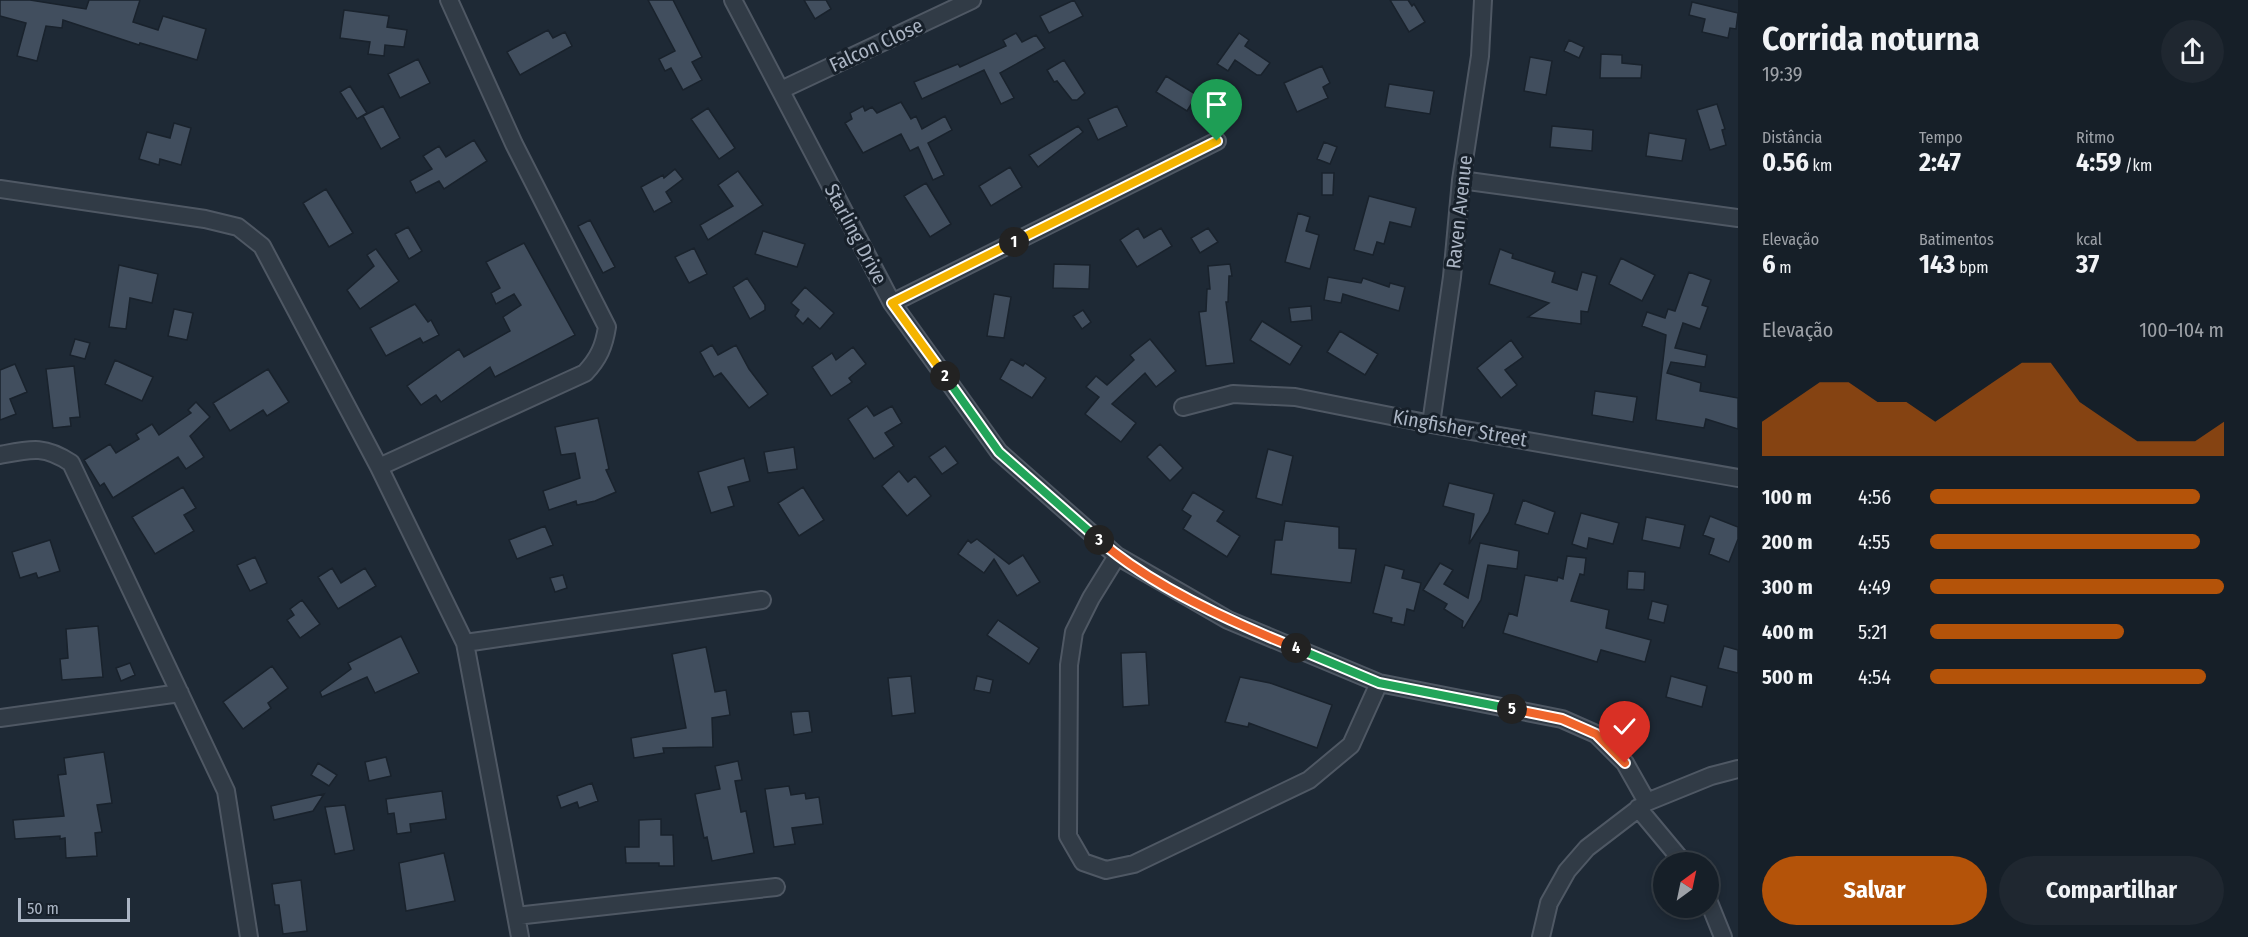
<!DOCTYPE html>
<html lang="pt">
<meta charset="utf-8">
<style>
:root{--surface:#161f28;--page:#1f2730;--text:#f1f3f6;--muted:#9ea2a8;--line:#353d45;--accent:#b45309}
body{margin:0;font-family:"Fira Sans Condensed",sans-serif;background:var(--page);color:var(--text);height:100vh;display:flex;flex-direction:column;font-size:22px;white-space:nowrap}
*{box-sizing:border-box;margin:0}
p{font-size:20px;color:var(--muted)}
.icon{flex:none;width:33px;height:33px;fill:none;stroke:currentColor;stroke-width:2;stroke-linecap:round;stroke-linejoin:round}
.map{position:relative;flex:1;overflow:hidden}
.drawer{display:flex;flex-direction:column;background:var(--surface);width:510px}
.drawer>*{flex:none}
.needle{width:39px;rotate:33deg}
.fabs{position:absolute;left:1653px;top:852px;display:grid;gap:12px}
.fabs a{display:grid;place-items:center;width:66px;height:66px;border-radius:50%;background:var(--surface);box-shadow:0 3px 9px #0003,0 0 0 2px var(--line);font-size:30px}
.scale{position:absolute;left:18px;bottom:15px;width:112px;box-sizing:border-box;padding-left:6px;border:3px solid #abb5c4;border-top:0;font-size:16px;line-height:21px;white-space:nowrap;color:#abb5c4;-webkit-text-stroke:4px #17202a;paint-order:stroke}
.pin{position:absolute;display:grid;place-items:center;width:51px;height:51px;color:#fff;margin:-62px -26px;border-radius:50% 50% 50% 0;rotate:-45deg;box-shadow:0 0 6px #0007}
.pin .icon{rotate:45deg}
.km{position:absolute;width:30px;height:30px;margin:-15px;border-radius:50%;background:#222;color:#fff;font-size:16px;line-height:30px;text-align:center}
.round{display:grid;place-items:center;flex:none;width:63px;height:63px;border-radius:32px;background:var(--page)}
.headline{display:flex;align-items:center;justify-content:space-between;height:102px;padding:0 24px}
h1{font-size:33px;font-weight:700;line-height:45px}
.figures{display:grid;grid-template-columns:repeat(3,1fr);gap:9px;height:102px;padding:6px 24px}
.figures div{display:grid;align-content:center}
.figures b{font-size:26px;font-weight:700}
.figures small{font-size:16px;font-weight:400}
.figures p{font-size:16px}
.chart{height:168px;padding:12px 24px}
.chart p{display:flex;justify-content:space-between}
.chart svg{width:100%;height:108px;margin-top:6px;fill:var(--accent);opacity:.7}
.primary-button{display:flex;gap:12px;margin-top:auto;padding:12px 24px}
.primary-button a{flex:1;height:69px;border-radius:36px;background:var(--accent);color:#fff;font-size:24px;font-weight:700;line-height:69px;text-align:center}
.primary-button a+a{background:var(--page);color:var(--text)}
ul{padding:0 24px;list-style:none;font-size:20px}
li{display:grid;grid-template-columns:96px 72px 1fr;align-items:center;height:45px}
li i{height:15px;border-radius:8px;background:var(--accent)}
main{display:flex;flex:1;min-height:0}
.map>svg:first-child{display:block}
.building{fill:#414e5e;stroke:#19222c;stroke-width:1.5}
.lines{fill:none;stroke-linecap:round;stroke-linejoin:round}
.minor-casing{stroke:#4f5864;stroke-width:20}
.minor{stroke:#313b46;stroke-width:16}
.split-1-casing{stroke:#fff;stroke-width:12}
.split-2-casing{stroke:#fff;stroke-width:12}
.split-3-casing{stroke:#fff;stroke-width:12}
.split-4-casing{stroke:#fff;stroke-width:12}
.split-5-casing{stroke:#fff;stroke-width:12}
.split-6-casing{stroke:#fff;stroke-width:12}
.split-1{stroke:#f5b400;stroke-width:8}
.split-2{stroke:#f5b400;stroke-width:8}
.split-3{stroke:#22a559;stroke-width:8}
.split-4{stroke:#f0652b;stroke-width:8}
.split-5{stroke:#22a559;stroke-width:8}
.split-6{stroke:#f0652b;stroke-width:8}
.labels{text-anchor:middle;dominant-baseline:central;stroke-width:6;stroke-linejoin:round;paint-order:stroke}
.street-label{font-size:20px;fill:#abb5c4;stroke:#17202a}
</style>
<main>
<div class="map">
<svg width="1738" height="937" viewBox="0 0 1738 937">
<rect width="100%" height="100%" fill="#1e2935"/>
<!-- building -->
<path class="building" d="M0 0H30L86 9 89 0H140L133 22 158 30 163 16 206 29 197 60 140 43 139 45 63 20 62 28 46 26 37 61 17 56 26 23 0 16Z
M648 0H673L702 57 692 62 702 80 683 90 671 68 665 71 659 59 675 51Z
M804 0H826L831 9 815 19Z
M1074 0 1083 16 1049 33 1040 16Z
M1390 0H1408L1412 6 1414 4 1425 22 1409 32Z
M1692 2 1738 13 1736 29 1730 28 1728 38 1702 32 1705 19 1689 15Z
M344 10 389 16 387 27 407 30 404 47 385 45 384 56 368 54 370 42 340 38Z
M548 30 553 38 565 32 572 46 520 75 507 52Z
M1016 33 1022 42 1036 35 1045 48 1000 73 1014 98 1001 104 984 70 922 99 914 82 958 64 960 67 1006 46 1003 40Z
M1239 33 1249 40 1245 46 1270 63 1261 75H1257L1235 60 1228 71 1217 64Z
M1569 40 1584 47 1579 58 1564 51Z
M1601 54 1622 55V63L1642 65 1641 78H1600Z
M1530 57 1552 61 1546 95 1524 91Z
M418 59 430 83 400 98 388 74Z
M1064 60 1085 93 1077 100H1072L1057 81 1054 82 1047 70Z
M1322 66 1330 83 1323 87 1328 98 1297 112 1284 83Z
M1166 76 1197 95 1187 111 1156 92Z
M1389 84 1434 91 1430 114 1385 107Z
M350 86 367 113 357 119 340 92Z
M901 102 911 119 916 116 922 129 945 116 952 130 928 143 944 175 933 180 918 147 910 151 901 134 863 153 845 123 852 119 850 113 863 106 865 111 872 107 877 113Z
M1717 104 1725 129 1722 130 1726 145 1710 150 1697 110Z
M383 106 400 138 381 149 363 116Z
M1117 106 1127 126 1098 140 1088 119Z
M708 108 735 148 719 159 691 119Z
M174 123 191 128 181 165 160 159 159 165 139 159 147 132 170 138Z
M1078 126 1083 132 1038 167 1029 155Z
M1552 126 1593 130 1592 151 1550 147Z
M1649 133 1686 139 1682 161 1646 156Z
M474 140 487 161 444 189 439 181 416 193 410 181 432 169 423 156 439 146 446 157Z
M1324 142 1337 147 1330 164 1317 159Z
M1010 167 1022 187 991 206 979 186Z
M675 169 683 179 666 192 672 202 654 212 641 187 663 175 664 178Z
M738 171 763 205 708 240 700 225 733 206 718 185Z
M1322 173H1334L1333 195H1322Z
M926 183 951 224 930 237 904 196Z
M326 189 353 233 329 247 303 203Z
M1369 196 1416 208 1411 227 1390 222 1384 244 1377 242 1373 255 1354 250Z
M1298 213 1310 217 1306 231 1319 235 1310 269 1285 262Z
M590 220 615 267 603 273 578 226Z
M408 227 422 251 409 259 395 234Z
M1138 228 1144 238 1161 228 1172 246 1137 267 1120 240Z
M1208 228 1218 242 1200 253 1191 238Z
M763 231 805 244 797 267 755 254Z
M524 243 575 335 495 377 490 367 441 402 436 395 421 405 407 386 459 349 464 357 510 331 503 317 521 305 514 294 496 304 491 293 500 288 486 262Z
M694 248 707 274 689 283 675 257Z
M376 249 399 281 360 309 347 290 374 266 367 255Z
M1500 249 1513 254 1512 258 1555 272 1552 282 1577 290 1582 272 1597 276 1588 312 1581 311V324L1528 317 1549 303 1489 284Z
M1621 258 1655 275 1642 301 1609 284Z
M1054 264 1090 265 1089 289 1053 288Z
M1230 264 1232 276H1229L1228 302H1226L1234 363 1206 366 1199 312 1206 311 1207 289H1210L1208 266Z
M119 265 158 274 152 303 130 298 126 329 109 327Z
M1689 272 1711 280 1702 305 1708 307 1700 329 1683 323 1675 348 1707 355 1705 367 1671 362 1667 373 1701 383 1700 391 1738 398V429L1706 419 1704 428 1656 420 1666 335 1642 326 1647 312 1665 318 1668 309 1675 311Z
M1328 277 1361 283 1363 278 1389 287 1390 283 1405 287 1399 311 1343 294 1341 303 1324 300Z
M747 278 765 305V310L750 319 733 287Z
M805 287 834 313 820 329 808 318 803 324 795 316 799 310 791 303Z
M994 294 1011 297 1004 338 987 336Z
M415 304 428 322 431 320 439 335 423 343 420 338 386 356 370 328Z
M1311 306 1312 320 1291 322 1289 308Z
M174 309 193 313 187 340 168 336Z
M1083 310 1091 322 1082 329 1073 316Z
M1262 321 1302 346 1290 365 1250 340Z
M1340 331 1378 354 1365 375 1327 352Z
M75 339 90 343 85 359 70 355Z
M1150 339 1176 371 1156 387 1145 373 1112 404 1136 423 1121 442 1085 414 1099 397 1086 387 1096 376 1107 385 1134 360 1130 355Z
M1511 340 1523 357 1505 370 1517 385 1501 398 1477 368Z
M712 345 718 355 736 345 749 369 768 394 749 408 721 373 714 377 700 352Z
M853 347 866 364 849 378 852 382 831 396 812 367 832 353 836 360Z
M1011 359 1023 366 1025 363 1046 378 1032 398 1000 379Z
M115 360 153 377 142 401 105 384Z
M15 364 27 392 10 399 16 414 0 420V370Z
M74 366 80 417 70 418 71 426 53 428 46 369Z
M268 369 289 402 267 416 263 410 230 431 213 403Z
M1595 391 1637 397 1633 422 1592 415Z
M196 402 210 417 190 436 204 457 186 469 178 457 113 498 104 483 100 486 84 460 110 444 116 453 139 439 136 434 152 424 159 435 191 413 188 410Z
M867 406 874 416 892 406 902 423 885 433 894 446 874 459 848 419Z
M598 418 609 469 606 470 616 492 595 501 577 505 576 501 549 510 543 491 580 478 575 453 561 455 555 427Z
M1160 444 1183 468 1170 481 1147 457Z
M945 446 958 463 942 474 929 457Z
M794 447 797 469 768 473 764 452Z
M1268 449 1293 456 1282 505 1256 498Z
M744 458 750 481 728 487 734 506 711 513 698 472Z
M899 471 908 482 915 476 931 496 907 516 882 486Z
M1449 483 1494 494 1489 512 1469 544 1474 514 1443 506Z
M183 487 196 508 184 515 194 531 155 554 132 517Z
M803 487 824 520 799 536 778 503Z
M1193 492 1224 511 1217 521 1240 536 1227 557 1183 529 1191 516 1182 510Z
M1523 500 1555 512 1548 534 1515 524Z
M1581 513 1619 523 1613 544 1589 538 1587 549 1572 544Z
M1710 516 1738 527V539L1729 562 1709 554 1714 539 1703 535Z
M1646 517 1685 525 1680 548 1642 540Z
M1285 521 1339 527V548L1356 549 1351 583 1271 574 1275 540H1282Z
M545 526 553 545 517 559 509 540Z
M977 539 1009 564 1023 555 1040 582 1017 596 994 559 984 573 958 554 968 540 971 543Z
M50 540 60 571 38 578 36 573 20 578 12 552Z
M1480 543 1519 551 1517 569 1488 565 1481 600 1464 628 1462 627 1463 621 1444 609 1447 604 1423 590 1440 563 1453 570 1444 584 1468 598Z
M1567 556 1586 558 1584 575 1580 574 1571 601 1609 610 1606 628 1651 640 1645 662 1601 650 1597 662 1503 633 1509 613 1517 616 1525 575 1557 581 1558 577 1563 579Z
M255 557 267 583 250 591 237 565Z
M1385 565 1404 570 1402 578 1421 583 1414 611 1407 609 1404 625 1391 622 1392 618 1373 613Z
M332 568 341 583 365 568 376 586 338 609 318 577Z
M1628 571 1645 572 1644 590 1627 589Z
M563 575 567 588 555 592 550 578Z
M302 600 320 624 300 638 287 620 294 615 290 609Z
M1652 601 1668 605 1664 623 1648 619Z
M998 620 1039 648 1029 664 987 635Z
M98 626 103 677 62 680 60 659 68 658 66 629Z
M401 636 419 673 375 693 367 677 322 697 320 692 351 669 348 663Z
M1724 646 1738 650V673L1718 668Z
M706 647 715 692 726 690 730 715 712 718 713 747 663 748 664 753 634 758 631 738 686 728 672 654Z
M1146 652 1149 705 1123 707 1121 653Z
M130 663 135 675 121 681 116 668Z
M272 666 288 688 268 703 271 708 243 729 223 702Z
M911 676 915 713 892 716 888 678Z
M977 676 993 680 990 693 974 690Z
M1671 676 1707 686 1702 707 1666 697Z
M1240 677 1270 683 1332 705 1317 748 1249 723 1248 727 1225 722Z
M809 711 812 732 794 735 791 712Z
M104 752 112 803 97 805 102 832 95 833 97 856 66 858 65 838 60 839V836L15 839 13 820 64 816 58 775 66 774 64 758Z
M386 757 391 776 369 781 365 762Z
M738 761 742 780 735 781 741 812 746 811 754 853 712 861 707 837 704 838 695 794 720 789 715 766Z
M318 763 337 775 329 786 311 775Z
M592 783 598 801 579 808 577 802 561 808 557 796Z
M789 786 791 795 805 793 806 799 819 797 823 824 792 828 795 844 774 847 765 789Z
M442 791 446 819 410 824 411 832 397 834 394 813 388 814 386 799Z
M324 794 313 811 274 820 271 806Z
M345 805 354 850 335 854 325 807Z
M661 819V835H673L674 866H659V863H626L625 847H639V820Z
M444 853 455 901 406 911 399 863Z
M301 880 307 931 283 934 279 905H275L272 884Z"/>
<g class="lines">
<!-- minor casing -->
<g class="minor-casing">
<path id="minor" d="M733 0 892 303 999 452 1117 556 1228 620 1379 683 1562 719 1596 734 1625 763 1647 802
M781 90 972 0
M1461 180 1738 218
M0 189 205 219 238 227 262 246 379 467 465 643 520 937
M892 303 1217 141
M1183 407 1233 394 1295 397 1431 424 1738 478
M1431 424 1452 277 1461 180 1480 56 1483 0
M0 455C31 449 44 445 71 463L226 791 249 937
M379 467 585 373C599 358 604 346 607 327L514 144 449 0
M1117 556 1091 598 1074 632 1069 665 1068 836 1083 862 1106 870 1134 864 1309 780 1351 745 1379 683
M465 643 762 600
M0 718 180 693
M1638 808 1683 862
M1708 900 1723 937
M516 916 776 887
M1541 937 1549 903 1567 871 1587 848 1647 802 1711 776 1738 769"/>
</g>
<!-- minor -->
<use href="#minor" class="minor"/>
</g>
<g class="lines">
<!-- split-1 casing -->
<g class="split-1-casing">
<path id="split-1" d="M1014 242 1217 141"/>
</g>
<!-- split-2 casing -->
<g class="split-2-casing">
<path id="split-2" d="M945 376 892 303 1014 242"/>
</g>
<!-- split-3 casing -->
<g class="split-3-casing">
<path id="split-3" d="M945 376 999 452 1099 540"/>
</g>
<!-- split-4 casing -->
<g class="split-4-casing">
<path id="split-4" d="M1099 540C1151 586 1231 622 1296 648"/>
</g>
<!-- split-5 casing -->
<g class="split-5-casing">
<path id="split-5" d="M1296 648 1379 683 1512 709"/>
</g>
<!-- split-6 casing -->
<g class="split-6-casing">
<path id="split-6" d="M1512 709 1562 719 1596 734 1625 763"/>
</g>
<!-- split-1 -->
<use href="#split-1" class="split-1"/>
<!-- split-2 -->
<use href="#split-2" class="split-2"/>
<!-- split-3 -->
<use href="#split-3" class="split-3"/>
<!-- split-4 -->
<use href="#split-4" class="split-4"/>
<!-- split-5 -->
<use href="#split-5" class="split-5"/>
<!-- split-6 -->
<use href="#split-6" class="split-6"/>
</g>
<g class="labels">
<!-- street labels -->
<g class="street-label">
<text transform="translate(876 45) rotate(-25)">Falcon Close</text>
<text transform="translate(1459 212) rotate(-84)">Raven Avenue</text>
<text transform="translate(856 234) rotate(62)">Starling Drive</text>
<text transform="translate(1460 428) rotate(10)">Kingfisher Street</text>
</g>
</g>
</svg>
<div class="fabs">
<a><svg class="needle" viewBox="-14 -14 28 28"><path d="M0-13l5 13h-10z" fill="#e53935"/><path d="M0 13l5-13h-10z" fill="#9ea2a8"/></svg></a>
</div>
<div class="scale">50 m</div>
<div class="pin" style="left:1217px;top:141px;background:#1e9e55"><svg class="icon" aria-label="arrive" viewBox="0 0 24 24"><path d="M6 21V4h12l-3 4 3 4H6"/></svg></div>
<div class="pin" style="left:1625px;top:763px;background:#d93025"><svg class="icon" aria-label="check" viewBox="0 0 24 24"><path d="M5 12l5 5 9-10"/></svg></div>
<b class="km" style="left:1014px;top:242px">1</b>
<b class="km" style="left:945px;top:376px">2</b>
<b class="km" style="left:1099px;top:540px">3</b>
<b class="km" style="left:1296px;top:648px">4</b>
<b class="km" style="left:1512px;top:709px">5</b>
</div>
<section class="drawer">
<div class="headline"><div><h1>Corrida noturna</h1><p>19:39</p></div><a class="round"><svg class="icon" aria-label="share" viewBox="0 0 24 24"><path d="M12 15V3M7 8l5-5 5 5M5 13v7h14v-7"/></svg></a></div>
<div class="figures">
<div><p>Distância</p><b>0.56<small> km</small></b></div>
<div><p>Tempo</p><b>2:47</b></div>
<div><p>Ritmo</p><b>4:59<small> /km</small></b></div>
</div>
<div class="figures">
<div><p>Elevação</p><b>6<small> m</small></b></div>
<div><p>Batimentos</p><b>143<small> bpm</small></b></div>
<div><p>kcal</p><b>37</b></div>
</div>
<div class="chart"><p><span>Elevação</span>100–104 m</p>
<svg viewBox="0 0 160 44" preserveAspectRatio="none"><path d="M0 44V30L10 22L20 14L30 14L40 22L50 22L60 30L70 22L80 14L90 6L100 6L110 22L120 30L130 38L140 38L150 38L160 30V44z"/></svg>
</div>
<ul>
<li><b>100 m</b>4:56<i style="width:92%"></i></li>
<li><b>200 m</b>4:55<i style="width:92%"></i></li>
<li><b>300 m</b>4:49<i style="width:100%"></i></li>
<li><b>400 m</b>5:21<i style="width:66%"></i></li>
<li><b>500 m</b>4:54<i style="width:94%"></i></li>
</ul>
<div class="primary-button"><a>Salvar</a><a>Compartilhar</a></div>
</section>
</main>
